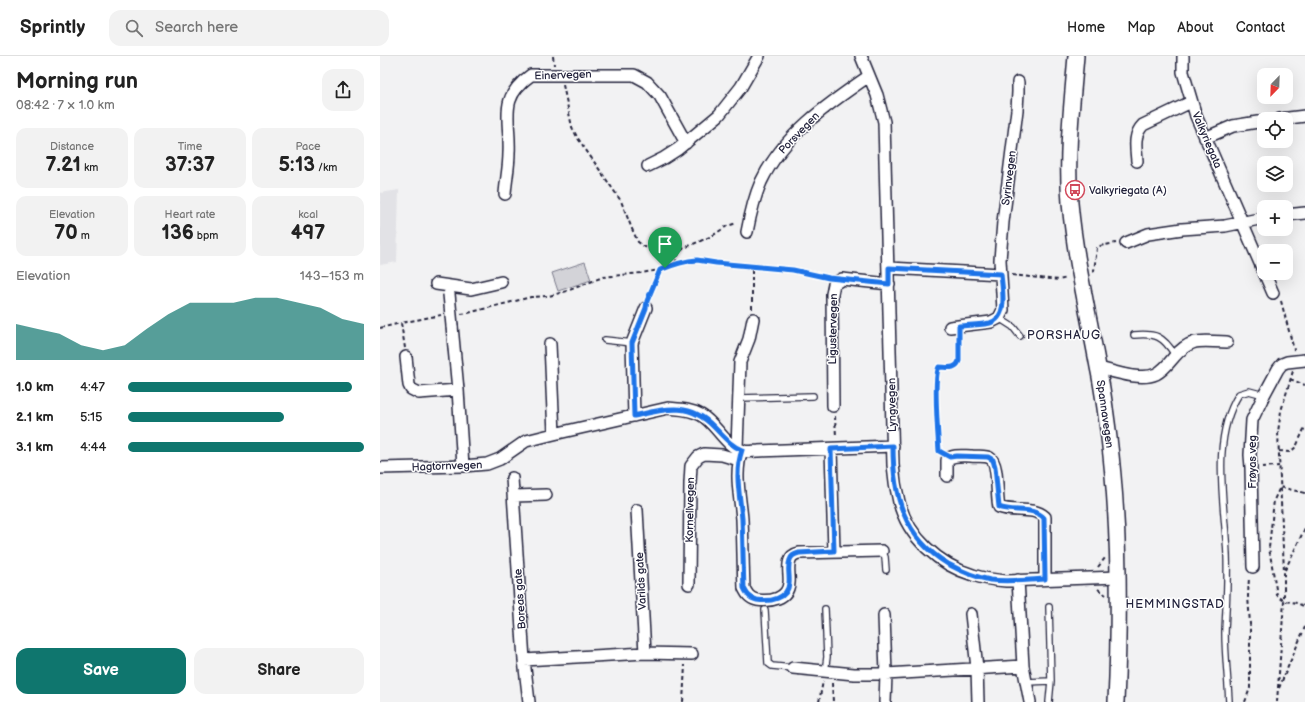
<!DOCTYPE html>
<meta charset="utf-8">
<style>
:root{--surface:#fff;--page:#f2f2f2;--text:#222;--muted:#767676;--line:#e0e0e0;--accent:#0f766e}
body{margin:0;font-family:"Balsamiq Sans",sans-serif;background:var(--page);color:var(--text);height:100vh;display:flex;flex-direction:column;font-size:15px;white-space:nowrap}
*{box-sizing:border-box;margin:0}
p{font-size:13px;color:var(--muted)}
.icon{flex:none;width:22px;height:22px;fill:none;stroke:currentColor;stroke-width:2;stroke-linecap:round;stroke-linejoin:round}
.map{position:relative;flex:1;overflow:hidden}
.side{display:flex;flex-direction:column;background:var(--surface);width:380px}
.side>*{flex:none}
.needle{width:26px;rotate:203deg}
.controls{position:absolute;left:877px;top:12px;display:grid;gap:8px}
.controls a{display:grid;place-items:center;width:36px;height:36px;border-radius:8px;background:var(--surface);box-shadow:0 4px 16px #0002;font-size:20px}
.pin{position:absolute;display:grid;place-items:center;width:34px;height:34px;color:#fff;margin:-41px -17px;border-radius:50% 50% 50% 0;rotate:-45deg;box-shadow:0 0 4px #0007}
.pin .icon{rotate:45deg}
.round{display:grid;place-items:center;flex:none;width:42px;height:42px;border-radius:12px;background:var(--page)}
.overview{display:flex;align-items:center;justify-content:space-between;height:68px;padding:0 16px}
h1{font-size:22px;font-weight:700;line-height:30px}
.metrics{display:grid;grid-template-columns:repeat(3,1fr);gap:6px;height:68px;padding:4px 16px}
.metrics div{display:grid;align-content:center;border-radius:10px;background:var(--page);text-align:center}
.metrics b{font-size:20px;font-weight:700}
.metrics small{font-size:11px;font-weight:400}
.metrics p{font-size:11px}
.chart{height:112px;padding:8px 16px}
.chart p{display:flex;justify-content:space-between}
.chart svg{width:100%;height:72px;margin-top:4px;fill:var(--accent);opacity:.7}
.action{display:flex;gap:8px;margin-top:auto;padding:8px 16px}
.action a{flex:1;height:46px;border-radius:12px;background:var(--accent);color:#fff;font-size:16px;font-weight:700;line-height:46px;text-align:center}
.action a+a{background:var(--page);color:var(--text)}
ul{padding:0 16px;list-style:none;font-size:13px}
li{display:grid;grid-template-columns:64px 48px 1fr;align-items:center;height:30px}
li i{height:10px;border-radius:5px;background:var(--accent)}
header{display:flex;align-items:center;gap:24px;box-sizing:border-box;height:56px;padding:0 20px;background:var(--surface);border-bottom:1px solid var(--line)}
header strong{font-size:19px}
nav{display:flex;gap:22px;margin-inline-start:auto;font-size:14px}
.search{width:280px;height:36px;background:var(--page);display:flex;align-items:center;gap:10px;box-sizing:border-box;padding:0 14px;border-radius:12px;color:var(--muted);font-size:15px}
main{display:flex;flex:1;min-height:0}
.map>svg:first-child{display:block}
.built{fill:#e2e2e6}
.green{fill:#d3d3d8;stroke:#7a7a8a}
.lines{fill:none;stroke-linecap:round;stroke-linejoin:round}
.service-casing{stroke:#22223b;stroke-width:8}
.minor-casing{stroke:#22223b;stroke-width:14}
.secondary-casing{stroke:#22223b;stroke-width:18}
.path{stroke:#22223b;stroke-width:2;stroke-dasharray:4 3;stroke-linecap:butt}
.service{stroke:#fff;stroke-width:5.5}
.minor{stroke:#fff;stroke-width:11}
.secondary{stroke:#fff;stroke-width:15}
.minor-bridge-casing{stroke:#22223b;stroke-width:14;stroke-linecap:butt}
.minor-bridge{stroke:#fff;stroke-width:11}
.route-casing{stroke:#fff;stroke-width:8}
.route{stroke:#1a73e8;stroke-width:5}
.labels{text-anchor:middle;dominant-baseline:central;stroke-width:3;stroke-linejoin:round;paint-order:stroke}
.street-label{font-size:11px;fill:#22223b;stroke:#fff}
.poi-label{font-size:11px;fill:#22223b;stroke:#fff;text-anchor:start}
.neighbourhood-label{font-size:12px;letter-spacing:1px;fill:#22223b;stroke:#fff}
</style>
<header>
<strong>Sprintly</strong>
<div class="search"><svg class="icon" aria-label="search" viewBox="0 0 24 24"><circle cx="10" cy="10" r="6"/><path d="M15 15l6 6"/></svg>Search here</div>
<nav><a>Home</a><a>Map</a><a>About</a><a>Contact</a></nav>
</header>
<main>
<section class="side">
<div class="overview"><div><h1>Morning run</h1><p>08:42 · 7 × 1.0 km</p></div><a class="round"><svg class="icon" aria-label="share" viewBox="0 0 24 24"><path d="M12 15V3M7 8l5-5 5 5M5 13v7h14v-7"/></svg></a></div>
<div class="metrics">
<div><p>Distance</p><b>7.21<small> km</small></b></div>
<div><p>Time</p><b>37:37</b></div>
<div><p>Pace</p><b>5:13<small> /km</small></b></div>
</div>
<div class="metrics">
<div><p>Elevation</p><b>70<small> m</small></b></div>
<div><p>Heart rate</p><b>136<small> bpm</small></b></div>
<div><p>kcal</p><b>497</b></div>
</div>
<div class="chart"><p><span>Elevation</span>143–153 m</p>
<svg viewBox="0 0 160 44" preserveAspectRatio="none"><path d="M0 44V22L10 25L20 28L30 35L40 38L50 35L60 25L70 16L80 9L90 9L100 9L110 6L120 6L130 9L140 12L150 19L160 22V44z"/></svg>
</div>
<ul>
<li><b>1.0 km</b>4:47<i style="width:95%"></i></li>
<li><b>2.1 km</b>5:15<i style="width:66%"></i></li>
<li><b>3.1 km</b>4:44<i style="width:100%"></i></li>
</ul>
<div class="action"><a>Save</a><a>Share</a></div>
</section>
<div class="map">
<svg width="925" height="646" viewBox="0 0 925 646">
<rect width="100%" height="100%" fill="#f2f2f3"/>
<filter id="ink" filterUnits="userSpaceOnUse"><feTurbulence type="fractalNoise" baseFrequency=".025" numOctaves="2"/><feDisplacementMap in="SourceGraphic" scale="8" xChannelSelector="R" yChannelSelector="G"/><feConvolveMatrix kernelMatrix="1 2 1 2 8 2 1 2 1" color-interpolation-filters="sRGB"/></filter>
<g filter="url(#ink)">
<!-- built -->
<path class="built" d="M19 134 17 206 0 209V137Z"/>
<!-- green -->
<path class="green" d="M205 206 211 224 178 235 172 217Z"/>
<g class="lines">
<!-- service casing -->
<g class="service-casing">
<path id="service" d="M619 262 633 271 640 280
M754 279C776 277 783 280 795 299
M225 284 252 287
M359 342 433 340
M502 495 505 501 506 514
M669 551 671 625 669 646
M385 554 388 607 392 610 413 612
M445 616 447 601 445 553
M646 626 671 625
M849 646C848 623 845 599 845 576 846 550 848 525 847 499 845 448 830 384 859 338L869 335 884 339"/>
</g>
<!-- minor casing -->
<g class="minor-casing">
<path id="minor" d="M481 0 497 39 504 66 513 409C514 422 516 434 519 446 528 481 559 509 593 519 604 523 615 524 626 525L739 521
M803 0V16L816 60 893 237
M900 63 925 60
M825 82 853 70 884 65
M757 105C756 92 753 79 763 69L811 46
M268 110 284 102 298 93 339 59 361 31 379 0
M125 138C126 124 129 111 129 97 131 63 117 43 151 19H254L267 26 280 40 306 87
M906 159 925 157
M367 176C370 160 374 142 381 126 403 79 448 48 489 20
M746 187 768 178 802 173 845 170 884 162
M509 212 621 218
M56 228 91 233 121 226
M72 270 78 334 83 410
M570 271 611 266 619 262 623 254 620 204 623 166 637 54 638 36V26
M170 288 174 378
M26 301 29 329 31 333 39 337 78 334
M719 312C735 316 761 325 776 318 784 314 789 307 794 301 812 280 822 286 847 286
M453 350 452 238 454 228 462 223 509 228
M254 360 252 287 266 252
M357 392 360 306 369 283 373 263
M451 393 454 495
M362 394C354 417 360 439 362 463 363 486 363 509 364 532 367 538 369 542 377 544 390 546 408 543 409 527 410 520 407 511 410 504 411 500 415 498 419 497L502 495
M0 412 83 410 107 408 120 403 146 385 174 378 288 352C299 353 311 353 321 359 336 367 345 391 363 395 368 396 373 395 378 395L513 390
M567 420V404C573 398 583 400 591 400 597 401 605 399 610 402 619 407 616 440 619 451 633 457 653 450 665 461V523
M132 422 144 604 149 646
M134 440 166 439
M257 454 265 597
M873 511 871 411 870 399 872 364 884 339 898 313 902 308 907 306 925 304
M638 524 643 610 650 646
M309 528 310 427 311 410 318 401 324 398 342 399 359 404
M591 558 597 612 598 646
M504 559 506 618 505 646
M144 604 265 597 312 598
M413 612 474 618H506L643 610"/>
</g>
<!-- secondary casing -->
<g class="secondary-casing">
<path id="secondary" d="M696 0C692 48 686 99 690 147 695 202 708 256 718 311 723 334 726 358 729 382 740 470 740 558 736 646"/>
</g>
<!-- path -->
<path class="path" d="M173 0 174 9
M183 29 192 71 197 81 241 145 252 173 258 186 278 200 285 212
M295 207 299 197 304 192 332 180 347 170 357 167
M713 216 714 215 717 192 719 190 736 187
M632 219 679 224 687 222
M268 241 280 214 295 208 306 205 317 204 372 211
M901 245 914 294
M372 253V211L413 214 447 221
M81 258 88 257 151 241 169 240 187 235 223 221 261 217 280 214
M0 272 21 267
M25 292 21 267 61 259
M910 323 925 329
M455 360 456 381
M899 395 910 396 916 391 925 371
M560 396 559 395C558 380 553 321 559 311 563 311 569 312 573 312 582 310 579 289 579 281
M882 411 899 410
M925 437 900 431 894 444 889 492 897 539 904 545 917 547 925 551
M718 511 725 502
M905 514 925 472
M718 533 726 539
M452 627 453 646
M899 632 925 571
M303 646 305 609
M439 646 443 625
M865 646 870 632V568L868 540 869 521
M897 646 904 545V516L898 376 901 355 913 315"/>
<!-- service -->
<use href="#service" class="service"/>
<!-- minor -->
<use href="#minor" class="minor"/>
<!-- secondary -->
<use href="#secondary" class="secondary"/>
<!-- minor-bridge casing -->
<g class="minor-bridge-casing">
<path id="minor-bridge" d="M69 238 72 270"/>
</g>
<!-- minor-bridge -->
<use href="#minor-bridge" class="minor-bridge"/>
</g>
</g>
<g class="lines" filter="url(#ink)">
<!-- route casing -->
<g class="route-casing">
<path id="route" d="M317 204 336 207 413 214 449 222 509 228V212L621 218C622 233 629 261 610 267 601 269 589 269 579 270V305C576 314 567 311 559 311 553 320 558 380 559 395L570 401 577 400 608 401 613 404 615 411 619 451C633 457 653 450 664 462L665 523C647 524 628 526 610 524 595 521 581 515 568 508 523 481 513 439 513 390L451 393 454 495 419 497C415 498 411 500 410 504 407 511 410 520 409 527 408 543 390 546 377 544 369 542 367 538 364 532 363 509 363 486 362 463 360 439 354 417 362 394 351 390 343 380 334 371 309 345 285 353 254 360L252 287 266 252 267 245 280 214C292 209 303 205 317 204Z"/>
</g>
<!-- route -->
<use href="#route" class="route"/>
</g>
<!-- icons -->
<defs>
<g id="bus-ring" transform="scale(1)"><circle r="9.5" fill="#fff" stroke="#d1495b" stroke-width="1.5"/><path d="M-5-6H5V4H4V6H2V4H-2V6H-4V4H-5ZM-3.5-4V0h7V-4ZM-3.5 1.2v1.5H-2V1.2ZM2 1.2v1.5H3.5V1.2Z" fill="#d1495b"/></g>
</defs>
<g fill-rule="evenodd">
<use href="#bus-ring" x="695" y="134"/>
</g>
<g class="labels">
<!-- street labels -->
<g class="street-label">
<text transform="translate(183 19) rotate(-2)">Einervegen</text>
<text transform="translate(419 77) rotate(-46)">Porsvegen</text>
<text transform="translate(827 84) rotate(67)">Valkyriegata</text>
<text transform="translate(629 122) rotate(-83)">Syrinvegen</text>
<text transform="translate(453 273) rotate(-89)">Ligustervegen</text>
<text transform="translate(512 349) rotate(-91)">Lyngvegen</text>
<text transform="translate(725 358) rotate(82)">Spannavegen</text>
<text transform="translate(872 406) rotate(-90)">Frøyas veg</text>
<text transform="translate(67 410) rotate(-2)">Hagtornvegen</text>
<text transform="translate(310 454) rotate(-89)">Kornellvegen</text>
<text transform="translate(261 525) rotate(-93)">Varilds gate</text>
<text transform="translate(140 543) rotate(-94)">Boreas gate</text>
</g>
<!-- poi labels -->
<g class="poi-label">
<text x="709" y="134">Valkyriegata (A)</text>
</g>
<!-- neighbourhood labels -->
<g class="neighbourhood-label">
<text x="684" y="279">PORSHAUG</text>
<text x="795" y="548">HEMMINGSTAD</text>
</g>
</g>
</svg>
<div class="controls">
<a><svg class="needle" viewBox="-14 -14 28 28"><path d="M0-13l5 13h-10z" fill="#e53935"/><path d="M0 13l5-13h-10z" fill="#767676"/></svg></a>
<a><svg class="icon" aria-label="locate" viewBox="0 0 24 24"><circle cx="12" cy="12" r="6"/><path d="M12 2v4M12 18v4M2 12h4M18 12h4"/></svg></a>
<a><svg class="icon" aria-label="layers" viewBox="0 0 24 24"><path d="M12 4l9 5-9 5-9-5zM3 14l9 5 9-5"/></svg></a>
<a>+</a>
<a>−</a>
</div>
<div class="pin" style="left:285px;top:212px;background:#1e9e55"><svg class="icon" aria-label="arrive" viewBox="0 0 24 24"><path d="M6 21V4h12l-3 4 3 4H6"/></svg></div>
</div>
</main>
